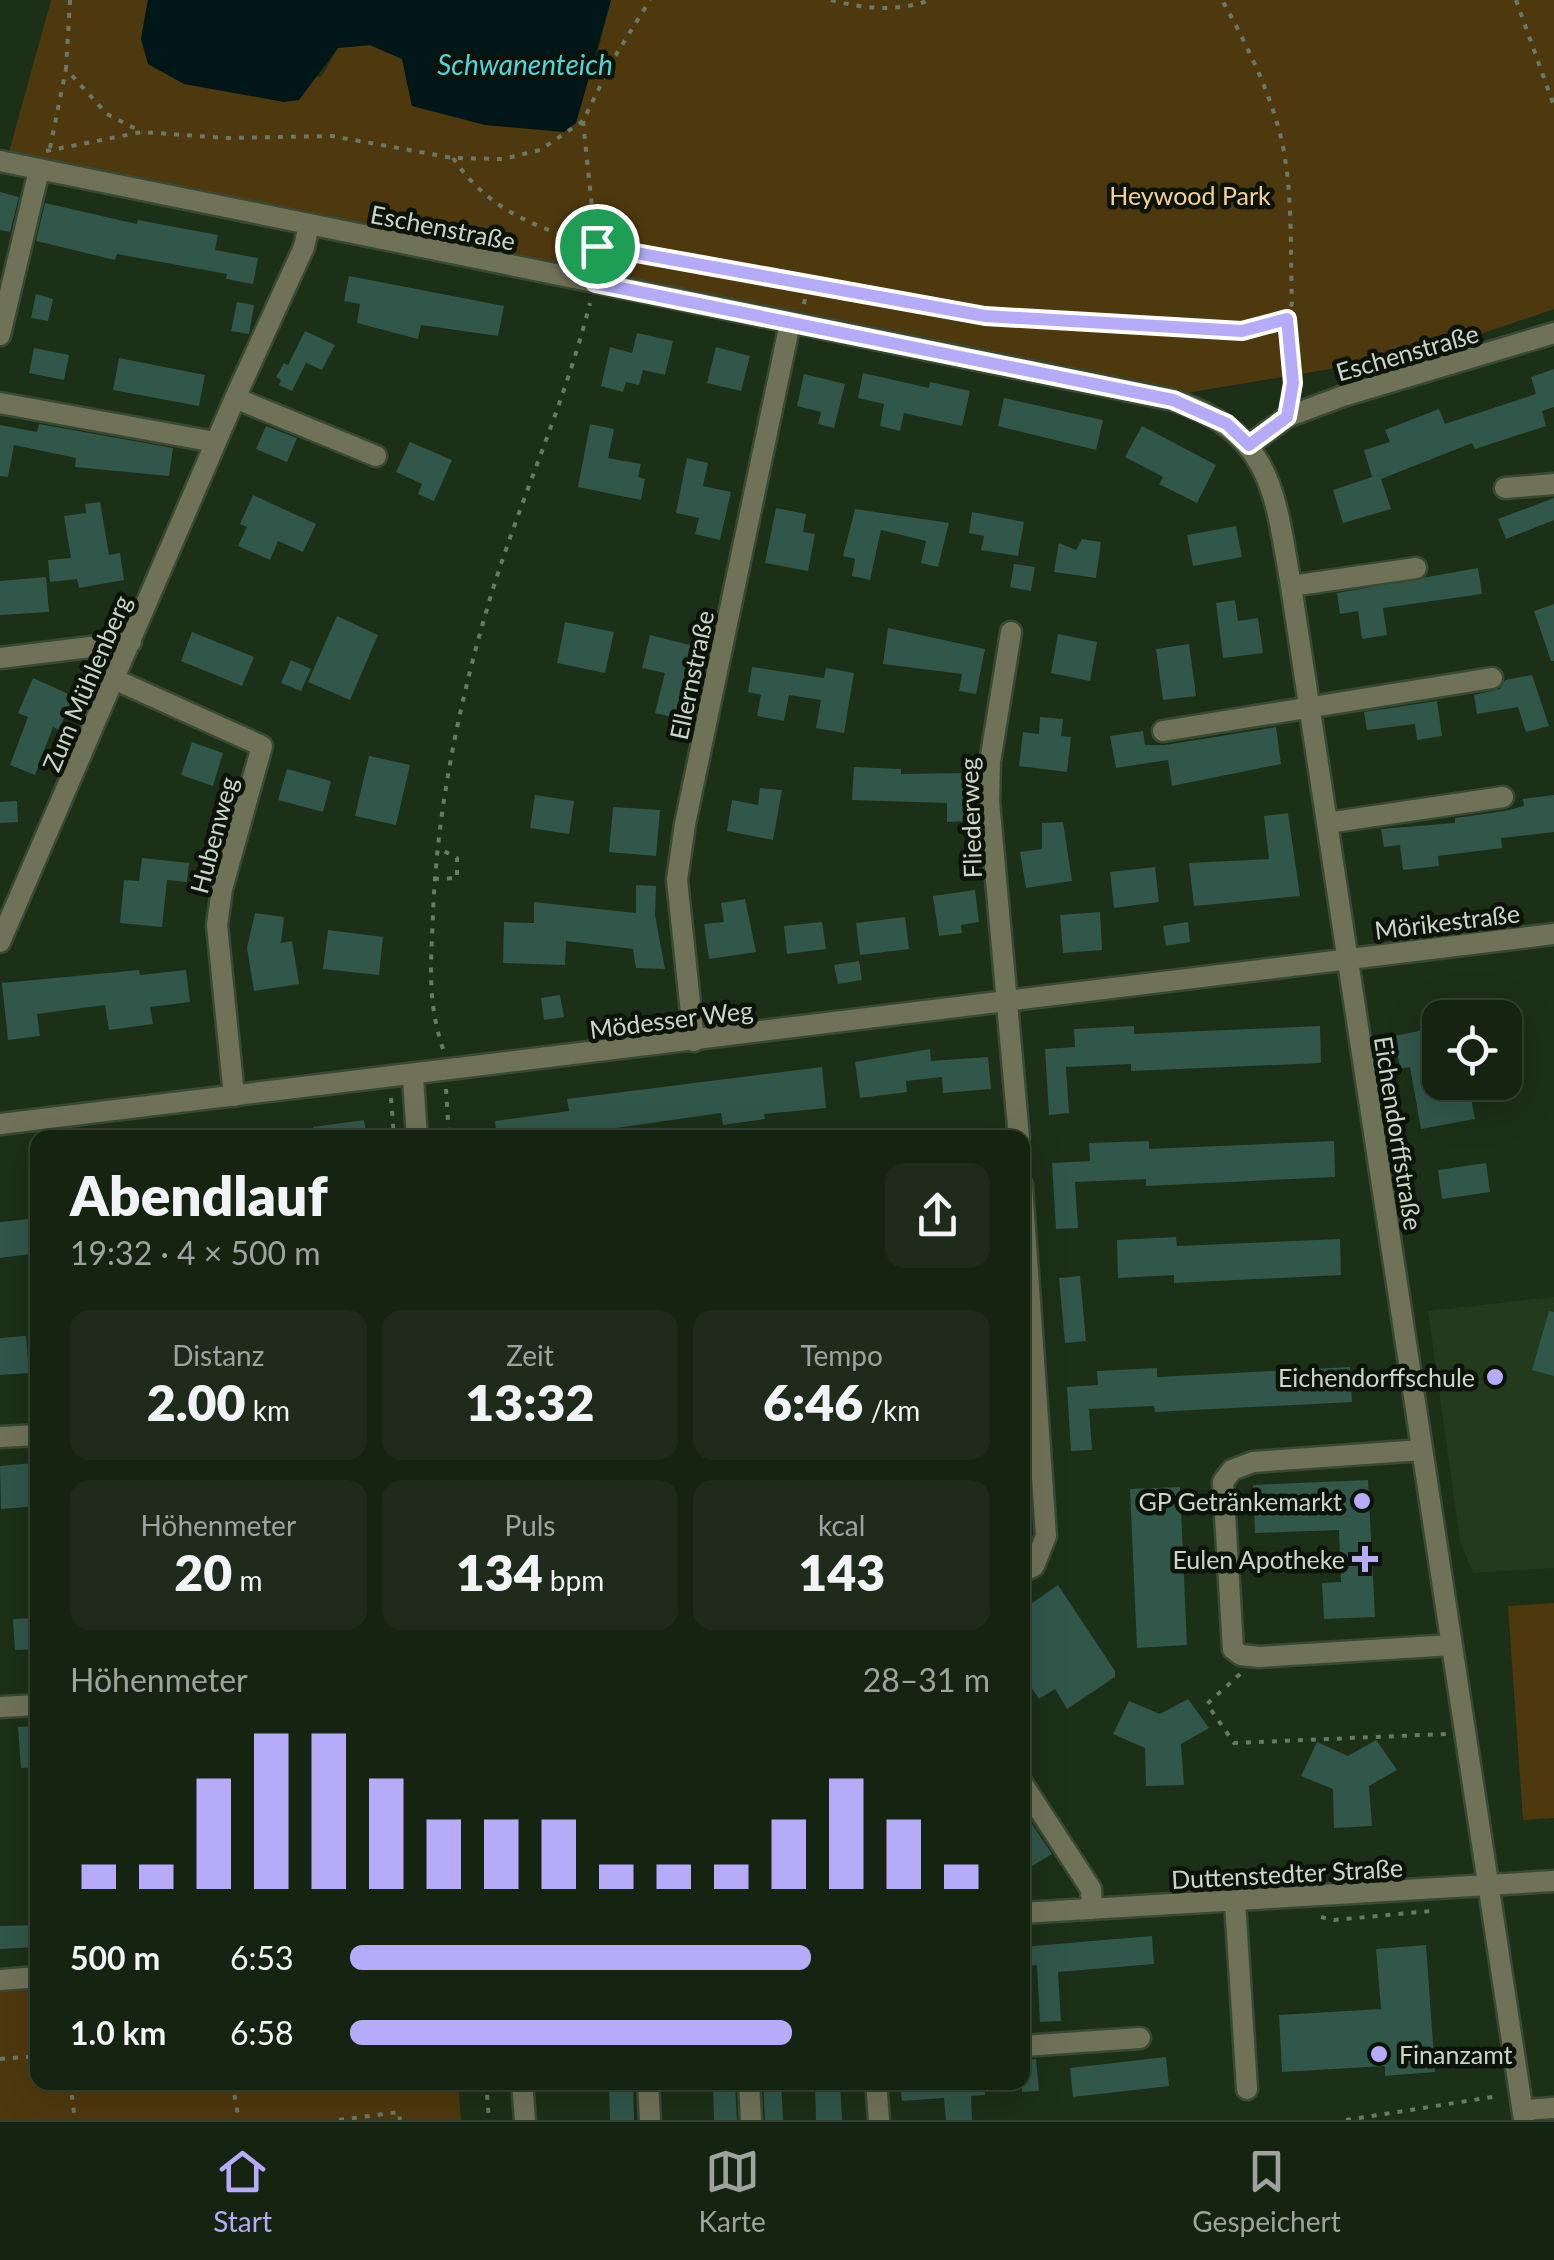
<!DOCTYPE html>
<html lang="de">
<meta charset="utf-8">
<style>
:root{--surface:#152311;--page:#1e2b1a;--text:#f1f3f6;--muted:#9da49f;--line:#344031;--accent:#b6abf8}
body{margin:0;font-family:Lato,sans-serif;background:var(--page);color:var(--text);height:100vh;display:flex;flex-direction:column;font-size:38px;white-space:nowrap}
*{box-sizing:border-box;margin:0}
p{font-size:32px;color:var(--muted)}
.icon{flex:none;width:55px;height:55px;fill:none;stroke:currentColor;stroke-width:2;stroke-linecap:round;stroke-linejoin:round}
.map{position:relative;flex:1;overflow:hidden}
.panel{position:absolute;left:30px;top:1130px;width:1000px;height:960px;display:flex;flex-direction:column;background:var(--surface);border-radius:20px;box-shadow:0 10px 40px #0002,0 0 0 2px var(--line)}
.panel>*{flex:none}
.fabs{position:absolute;left:1422px;top:1000px;display:grid;gap:20px}
.fabs a{display:grid;place-items:center;width:100px;height:100px;border-radius:20px;background:var(--surface);box-shadow:0 10px 40px #0002,0 0 0 2px var(--line);font-size:50px}
.pin{position:absolute;display:grid;place-items:center;width:85px;height:85px;color:#fff;margin:-42px;border:5px solid #fff;border-radius:50%;box-shadow:0 2px 10px #0007}
.round{display:grid;place-items:center;flex:none;width:105px;height:105px;border-radius:20px;background:var(--page)}
.summary{display:flex;align-items:center;justify-content:space-between;height:170px;padding:0 40px}
h1{font-size:55px;font-weight:800;line-height:75px}
.metrics{display:grid;grid-template-columns:repeat(3,1fr);gap:15px;height:170px;padding:10px 40px}
.metrics div{display:grid;align-content:center;border-radius:20px;background:var(--page);text-align:center}
.metrics b{font-size:50px;font-weight:800}
.metrics small{font-size:28px;font-weight:400}
.metrics p{font-size:28px}
.chart{height:280px;padding:20px 40px}
.chart p{display:flex;justify-content:space-between}
.chart svg{width:100%;height:180px;margin-top:10px;stroke:var(--accent);stroke-width:6}
ul{padding:0 40px;list-style:none;font-size:32px}
li{display:grid;grid-template-columns:160px 120px 1fr;align-items:center;height:75px}
li i{height:25px;border-radius:12px;background:var(--accent)}
.dock{display:flex;justify-content:space-around;align-items:center;height:140px;border-top:2px solid var(--line);background:var(--surface);font-size:28px;color:var(--muted)}
.dock a{display:grid;justify-items:center;gap:5px}
.dock .current{color:var(--accent)}
.map>svg:first-child{display:block}
.built{fill:#233a1d}
.green{fill:#4e380e}
.water{fill:#001618}
.building{fill:#31564a}
.lines{fill:none;stroke-linecap:round;stroke-linejoin:round}
.minor-casing{stroke:#384a33;stroke-width:25}
.path{stroke:#6a7966;stroke-width:4;stroke-dasharray:5 8;stroke-linecap:butt}
.minor{stroke:#707258;stroke-width:20}
.route-casing{stroke:#fff;stroke-width:20}
.route{stroke:#b6abf8;stroke-width:12}
.poi-dot{fill:#b6abf8;stroke:#0c140a;stroke-width:4}
.labels{text-anchor:middle;dominant-baseline:central;stroke-width:9;stroke-linejoin:round;paint-order:stroke}
.park-label{font-size:25px;fill:#f8d192;stroke:#0c140a}
.street-label{font-size:25px;fill:#cad6c7;stroke:#0c140a}
.poi-label{font-size:25px;fill:#cad6c7;stroke:#0c140a;text-anchor:end}
.water-label{font-size:28px;font-style:italic;fill:#51d5dc;stroke:#0c140a}
</style>
<div class="map">
<svg width="1554" height="2120" viewBox="0 0 1554 2120">
<rect width="100%" height="100%" fill="#1c2f17"/>
<!-- built -->
<path class="built" d="M1554 1297V1568L1473 1573 1460 1541 1428 1311Z"/>
<!-- green -->
<path class="green" d="M51 0H148L141 39 321 77 338 48 370 45 403 59 407 85 593 70 611 0H1554V309L1421 354 1186 393 9 152Z
M1554 1603V1818L1523 1820 1508 1606Z
M37 1990 38 2082 458 2083 461 2120H0V1992Z"/>
<!-- water -->
<path class="water" d="M148 0H611L576 123 564 132 485 125 412 106 402 59 370 45 338 48 299 100 284 102 184 84 148 64 141 39Z"/>
<!-- building -->
<path class="building" d="M0 192 19 197 10 232 0 230Z
M45 203 137 224 138 220 218 235 215 250 258 258 253 284 226 279 227 274 117 254 115 260 36 241Z
M349 276 504 306 498 336 421 325 418 339 357 323 360 304 344 301Z
M36 294 53 299 48 321 31 318Z
M237 302 254 305 249 334 231 331Z
M305 331 335 345 322 370 306 363 292 391 279 385 281 380 276 377 284 363 288 365Z
M637 333 673 341 665 375 643 370 639 385 626 382 623 392 601 386 610 347 632 353Z
M716 347 750 356 741 391 707 383Z
M34 348 69 355 64 380 29 373Z
M119 358 205 375 199 406 113 390Z
M1554 369V407L1542 411 1546 426 1475 449 1472 443 1381 479 1391 509 1343 523 1333 490 1372 477 1364 450 1390 442 1385 430 1439 409 1445 424 1536 394 1531 377Z
M863 373 929 388 930 382 970 391 962 426 904 413 900 431 880 426 884 404 858 398Z
M804 374 845 384 834 428 818 424 821 412 797 406Z
M1004 398 1103 420 1096 450 998 426Z
M39 424 173 448 169 476 75 467 76 458 14 445 8 477 0 476V425L37 432Z
M590 424 614 429 608 458 641 464 638 477 645 479 641 500 578 487Z
M266 426 297 438 287 462 256 449Z
M1142 426 1216 465 1197 503 1159 484 1163 477 1125 457Z
M410 442 452 460 434 501 418 494 422 484 396 472Z
M687 458 708 463 703 486 731 492 720 540 695 534 699 518 676 513Z
M253 495 316 524 303 552 278 541 270 560 238 546 247 527 240 524Z
M1554 498V520L1506 539 1498 519Z
M100 502 109 555 120 553 124 580 79 588 77 579 50 582 48 560 71 558 64 516 86 513 85 504Z
M776 508 806 514 803 532 815 534 808 571 765 563Z
M855 509 949 523 938 567 921 563 926 541 881 530 870 580 852 576 855 559 843 556Z
M972 512 1024 522 1018 556 981 550 984 536 969 533Z
M1236 526 1242 557 1193 566 1187 535Z
M1082 539 1101 542 1096 578 1054 572 1059 543 1076 550Z
M1014 564 1035 567 1031 591 1010 587Z
M1478 568 1482 594 1383 608 1387 635 1362 639 1358 611 1340 614 1337 593Z
M46 577 49 612 0 615V581Z
M1235 600 1238 621 1258 618 1263 653 1223 658 1216 603Z
M1554 604V661H1551L1534 611Z
M337 616 378 635 350 700 308 682Z
M565 622 614 632 605 673 557 663Z
M888 628 985 649 976 694 959 691 962 674 883 664Z
M192 632 254 657 242 686 181 661Z
M1058 634 1097 642 1090 681 1051 673Z
M650 635 698 647 680 719 655 713 665 673 642 668Z
M1189 644 1196 696 1163 700 1156 649Z
M291 660 311 669 301 691 281 683Z
M752 667 824 678 826 668 854 673 844 733 816 728 821 700 789 695 784 721 757 716 761 695 748 692Z
M1532 675 1549 726 1526 732 1518 707 1477 714 1474 695 1500 689 1505 680Z
M33 678 73 696 59 730 53 727 35 775 10 765 28 717 18 713Z
M1437 701 1442 736 1417 740 1415 724 1367 730 1364 712Z
M1040 717 1063 719 1061 736 1071 737 1067 772 1019 766 1023 732 1039 734Z
M1276 727 1281 764 1172 786 1168 760 1116 768 1110 736 1143 731 1145 745H1165Z
M192 742 223 753 213 786 181 775Z
M369 756 410 765 396 825 355 816Z
M854 767 901 769V774L967 773 968 821 947 822V803L852 800Z
M287 769 331 781 323 812 278 800Z
M760 788 782 790 773 840 727 831 732 800 758 805Z
M535 795 574 801 569 834 530 828Z
M1554 795V832L1501 838 1502 848 1438 856 1439 866 1403 870 1400 845 1384 847 1381 829 1455 823V818L1505 811 1524 806 1523 799Z
M17 801 18 822 0 823V802Z
M613 807 660 810 656 856 609 852Z
M1288 813 1300 896 1194 906 1189 863 1269 859 1264 816Z
M1063 822 1072 881 1026 888 1020 852 1042 849V823Z
M142 858 189 863 187 882 167 880 162 927 120 923 124 880 139 881Z
M1155 867 1159 902 1114 908 1110 872Z
M636 885 656 886 655 915 665 969 636 968 633 949 566 941 565 965 503 963 504 922 534 923V902L636 913Z
M975 890 979 922 961 925 962 933 939 936 933 896Z
M745 899 756 952 709 959 704 924 724 922 721 903Z
M1100 912 1102 950 1063 953 1060 915Z
M255 913 284 917 281 943 292 941 299 984 254 991 247 948Z
M905 917 909 949 860 955 856 923Z
M822 922 826 949 787 954 784 926Z
M1188 922 1190 942 1166 946 1163 926Z
M328 930 383 937 379 975 323 969Z
M859 961 862 980 838 984 834 965Z
M139 970 140 975 186 970 190 1002 150 1007 153 1024 109 1030 105 1005 37 1014 40 1036 8 1040 2 983Z
M560 995 564 1017 544 1020 541 998Z
M1134 1026V1034L1320 1026 1321 1063 1131 1071V1064L1066 1067 1069 1113 1049 1115 1045 1049 1075 1047 1074 1029Z
M1440 1027V1082H1468L1475 1119 1421 1129 1410 1067 1400 1069 1394 1036Z
M930 1049 931 1061 988 1057 991 1089 943 1093 942 1077 906 1081 907 1092 860 1098 855 1062Z
M822 1067 826 1108 764 1114 765 1119 723 1125 721 1113 546 1138H497L495 1121 569 1111 567 1099Z
M364 1120 367 1138H313V1127Z
M1149 1141V1149L1334 1141 1335 1177 1146 1186V1179L1075 1182 1078 1228 1056 1229 1052 1163 1090 1161 1089 1143Z
M1486 1163 1490 1192 1442 1199 1438 1170Z
M38 1218V1253L0 1258V1222Z
M1176 1237 1177 1246 1340 1239 1341 1275 1174 1283V1275L1118 1278 1117 1240Z
M1080 1276 1086 1341 1065 1343 1059 1278Z
M1549 1311 1554 1312V1376L1532 1370Z
M26 1336 29 1373 0 1375V1338Z
M1350 1367 1352 1402 1155 1412 1154 1406 1089 1409 1092 1450 1071 1451 1067 1387 1098 1385 1097 1371 1157 1368V1377Z
M34 1463 38 1506 1 1509 0 1466Z
M1368 1480 1375 1617 1324 1619 1322 1583 1341 1582 1339 1530 1255 1533 1253 1485Z
M1180 1487 1187 1645 1137 1648 1130 1489Z
M1058 1585 1115 1671V1677L1067 1709 1055 1689 1039 1699 1022 1673V1610Z
M38 1618V1649L15 1650 13 1619Z
M1188 1699 1209 1728 1181 1744 1184 1785 1146 1786 1145 1748 1113 1734 1129 1701 1160 1714Z
M38 1726V1767L21 1768 18 1727Z
M1376 1740 1397 1770 1369 1786 1372 1826 1334 1828 1333 1789 1301 1776 1317 1742 1348 1756Z
M1022 1809 1052 1854 1022 1872Z
M38 1925V1947L0 1949V1926Z
M1152 1936 1154 1964 1058 1972 1061 2021 1040 2022 1037 1965 1022 1966V1947Z
M1426 1945 1435 2072 1385 2076V2066L1282 2072 1279 2015 1381 2009 1376 1949Z
M1166 2057 1169 2086 1073 2097 1070 2068Z
M1036 2059 1039 2091 1022 2092V2060Z
M609 2082H633L634 2120H610Z
M713 2082H735L737 2120H714Z
M763 2082H781L783 2120H765Z
M815 2082H840L842 2120H816Z
M900 2082H984L985 2095 971 2096 972 2120H946L944 2098 902 2101Z"/>
<g class="lines">
<!-- minor casing -->
<g class="minor-casing">
<path id="minor" d="M0 161 1173 400C1273 433 1275 494 1291 586L1524 2120
M0 335 39 170
M235 398 376 456
M0 403 215 442
M1249 445 1287 417 1343 396 1554 333
M1505 488 1554 484
M1291 586 1416 568
M1011 632 990 762 989 801 1019 1138
M0 658 131 642
M116 680 262 746 222 889 217 925 234 1096
M1163 731 1492 678
M1327 823 1503 797
M0 942 235 398 304 247 309 225
M694 1041 677 880 685 824 790 323
M413 1077 417 1138
M0 1124 1554 934
M1022 1185 1046 1536 1034 1566 1022 1572
M0 1437 38 1435
M1422 1450 1253 1462 1232 1470 1223 1482 1233 1649 1241 1655 1259 1657 1452 1645
M0 1707 38 1705
M1022 1783 1091 1889 1092 1909
M1235 1902 1247 2089
M1022 1913 1554 1881
M0 1980 38 1977
M1022 2046 1140 2038
M522 2082 525 2120
M648 2082 650 2120
M749 2082 751 2120
M876 2082 879 2120
M1523 2110 1554 2108"/>
</g>
<!-- path -->
<path class="path" d="M70 0 66 69 107 114 142 132
M831 0C864 9 898 12 930 0
M1516 0 1554 106
M583 121 598 265
M50 148 66 69
M46 151 142 132 226 138 332 136 453 158 503 159 540 150 583 121 614 58 650 0
M453 158C489 211 537 228 597 246L985 316 1242 331 1287 319 1292 303C1290 250 1293 193 1282 142 1271 93 1246 43 1222 0
M804 304 808 284
M1287 319 1291 394
M434 879 457 878V858L438 848
M443 1049C427 1001 431 964 433 914 437 807 461 694 492 592 522 495 565 403 590 303
M446 1089 449 1138
M391 1098 394 1138
M1240 1674 1207 1704 1234 1743 1446 1734
M1321 1917 1334 1920 1431 1911
M0 2059 38 2056
M70 2082 75 2120
M232 2082 239 2120
M486 2082 489 2120
M339 2120 399 2112 400 2120
M1346 2120 1499 2096"/>
<!-- minor -->
<use href="#minor" class="minor"/>
</g>
<g class="lines">
<!-- route casing -->
<g class="route-casing">
<path id="route" d="M597 246 985 316 1242 331 1287 319 1293 383 1287 417 1249 445 1227 424 1173 400 595 283Z"/>
</g>
<!-- route -->
<use href="#route" class="route"/>
</g>
<!-- markers -->
<g class="poi-dot">
<circle cx="1495" cy="1377" r="10"/>
<circle cx="1362" cy="1501" r="10"/>
<path d="M1360 1544h10v10h10v10h-10v10h-10v-10h-10v-10h10z"/>
<circle cx="1379" cy="2054" r="10"/>
</g>
<g class="labels">
<!-- park labels -->
<g class="park-label">
<text x="1190" y="195">Heywood Park</text>
</g>
<!-- street labels -->
<g class="street-label">
<text transform="translate(443 227) rotate(11)">Eschenstraße</text>
<text transform="translate(1407 352) rotate(-16)">Eschenstraße</text>
<text transform="translate(691 675) rotate(-78)">Ellernstraße</text>
<text transform="translate(86 683) rotate(-67)">Zum Mühlenberg</text>
<text transform="translate(970 818) rotate(-92)">Fliederweg</text>
<text transform="translate(213 835) rotate(-75)">Hubenweg</text>
<text transform="translate(1447 921) rotate(-7)">Mörikestraße</text>
<text transform="translate(671 1019) rotate(-7)">Mödesser Weg</text>
<text transform="translate(1399 1133) rotate(81)">Eichendorffstraße</text>
<text transform="translate(1287 1873) rotate(-3)">Duttenstedter Straße</text>
</g>
<!-- poi labels -->
<g class="poi-label">
<text x="1475" y="1377">Eichendorffschule</text>
<text x="1342" y="1501">GP Getränkemarkt</text>
<text x="1345" y="1559">Eulen Apotheke</text>
<text x="1399" y="2054" text-anchor="start">Finanzamt</text>
</g>
<!-- water labels -->
<g class="water-label">
<text x="525" y="64">Schwanenteich</text>
</g>
</g>
</svg>
<div class="fabs">
<a><svg class="icon" aria-label="locate" viewBox="0 0 24 24"><circle cx="12" cy="12" r="6"/><path d="M12 2v4M12 18v4M2 12h4M18 12h4"/></svg></a>
</div>
<div class="pin" style="left:597px;top:246px;background:#1e9e55"><svg class="icon" aria-label="arrive" viewBox="0 0 24 24"><path d="M6 21V4h12l-3 4 3 4H6"/></svg></div>
<section class="panel">
<div class="summary"><div><h1>Abendlauf</h1><p>19:32 · 4 × 500 m</p></div><a class="round"><svg class="icon" aria-label="share" viewBox="0 0 24 24"><path d="M12 15V3M7 8l5-5 5 5M5 13v7h14v-7"/></svg></a></div>
<div class="metrics">
<div><p>Distanz</p><b>2.00<small> km</small></b></div>
<div><p>Zeit</p><b>13:32</b></div>
<div><p>Tempo</p><b>6:46<small> /km</small></b></div>
</div>
<div class="metrics">
<div><p>Höhenmeter</p><b>20<small> m</small></b></div>
<div><p>Puls</p><b>134<small> bpm</small></b></div>
<div><p>kcal</p><b>143</b></div>
</div>
<div class="chart"><p><span>Höhenmeter</span>28–31 m</p>
<svg viewBox="0 0 160 44" preserveAspectRatio="none"><path d="M5 44V38M15 44V38M25 44V17M35 44V6M45 44V6M55 44V17M65 44V27M75 44V27M85 44V27M95 44V38M105 44V38M115 44V38M125 44V27M135 44V17M145 44V27M155 44V38"/></svg>
</div>
<ul>
<li><b>500 m</b>6:53<i style="width:72%"></i></li>
<li><b>1.0 km</b>6:58<i style="width:69%"></i></li>
</ul>
</section>
</div>
<nav class="dock">
<a class="current"><svg class="icon" aria-label="home" viewBox="0 0 24 24"><path d="M3 11l9-7 9 7M6 9v11h12V9"/></svg>Start</a>
<a><svg class="icon" aria-label="map" viewBox="0 0 24 24"><path d="M3 6l6-2 6 2 6-2v14l-6 2-6-2-6 2zM9 4v14M15 6v14"/></svg>Karte</a>
<a><svg class="icon" aria-label="saved" viewBox="0 0 24 24"><path d="M7 4h10v16l-5-4-5 4z"/></svg>Gespeichert</a>
</nav>
